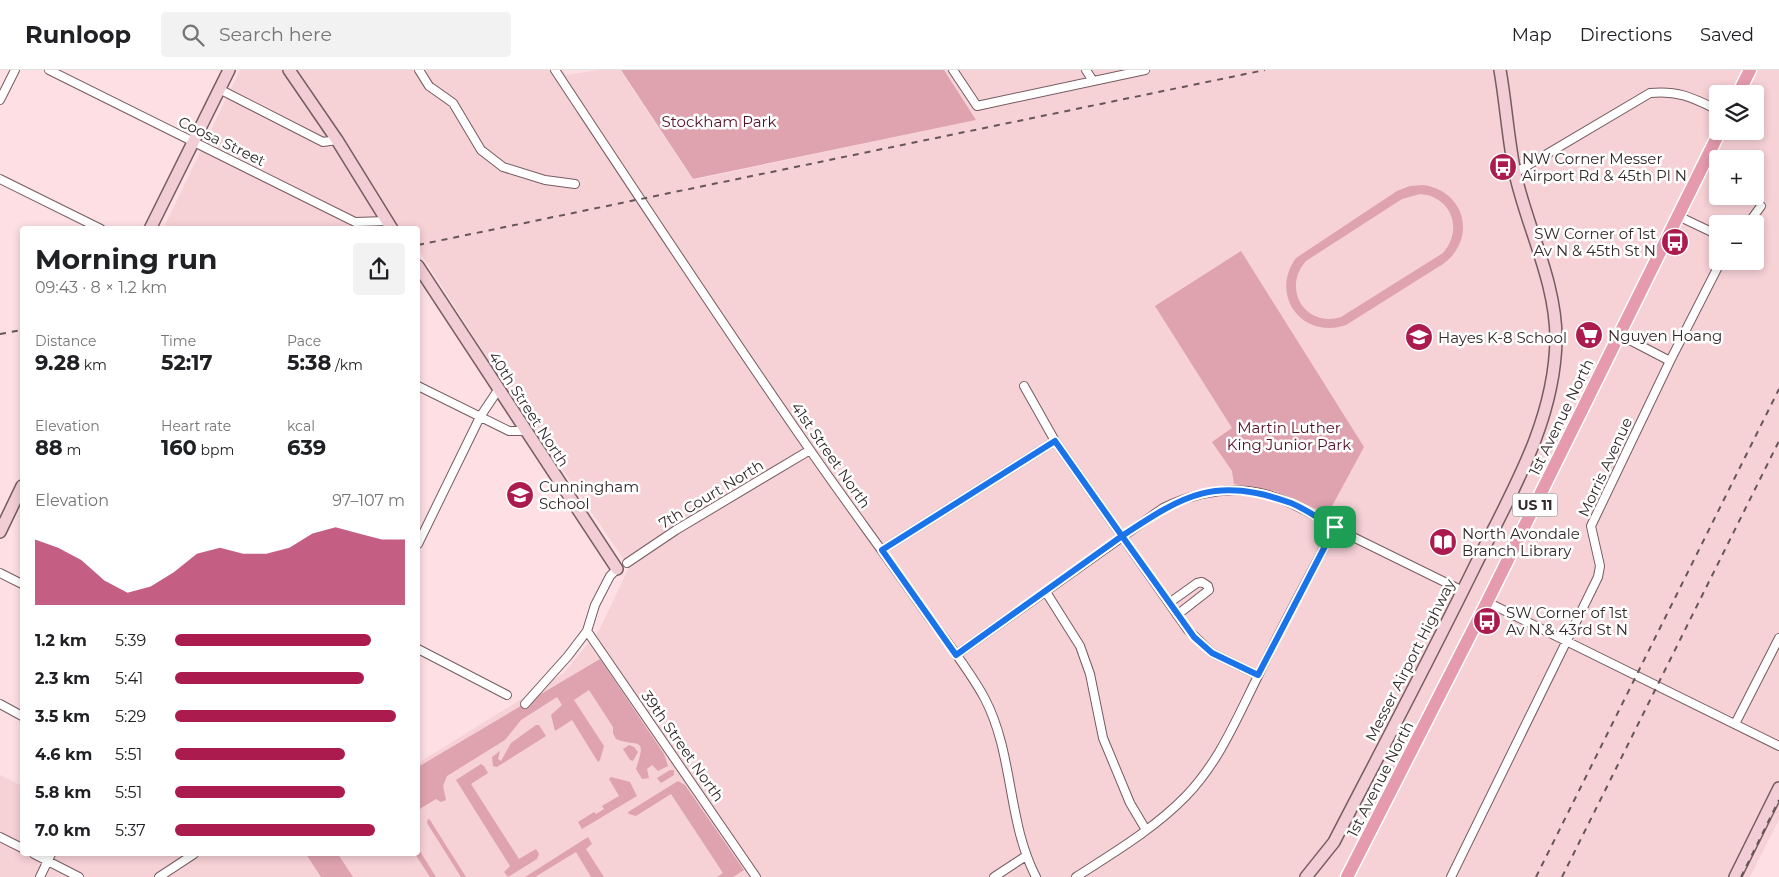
<!DOCTYPE html>
<meta charset="utf-8">
<style>
:root{--surface:#fff;--page:#f2f2f2;--text:#202124;--muted:#757577;--line:#e0e0e0;--accent:#ac1b4e}
body{margin:0;font-family:Montserrat,sans-serif;background:var(--page);color:var(--text);height:100vh;display:flex;flex-direction:column;font-size:19px;white-space:nowrap}
*{box-sizing:border-box;margin:0}
p{font-size:16px;color:var(--muted)}
.icon{flex:none;width:28px;height:28px;fill:none;stroke:currentColor;stroke-width:2;stroke-linecap:round;stroke-linejoin:round}
.map{position:relative;flex:1;overflow:hidden}
.sheet{position:absolute;left:20px;top:156px;width:400px;height:630px;display:flex;flex-direction:column;background:var(--surface);border-radius:5px;box-shadow:0 2px 8px #0003}
.sheet>*{flex:none}
.buttons{position:absolute;left:1709px;top:15px;display:grid;gap:10px}
.buttons a{display:grid;place-items:center;width:55px;height:55px;border-radius:5px;background:var(--surface);box-shadow:0 2px 8px #0003;font-size:25px}
.pin{position:absolute;display:grid;place-items:center;width:42px;height:42px;color:#fff;margin:-21px;border-radius:10px;box-shadow:0 2px 8px #0006}
.round{display:grid;place-items:center;flex:none;width:52px;height:52px;border-radius:5px;background:var(--page)}
.overview{display:flex;align-items:center;justify-content:space-between;height:85px;padding:0 15px}
h1{font-size:28px;font-weight:700;line-height:38px}
.figures{display:grid;grid-template-columns:repeat(3,1fr);gap:8px;height:85px;padding:5px 15px}
.figures div{display:grid;align-content:center}
.figures b{font-size:21px;font-weight:700}
.figures small{font-size:14px;font-weight:400}
.figures p{font-size:14px}
.chart{height:140px;padding:10px 15px}
.chart p{display:flex;justify-content:space-between}
.chart svg{width:100%;height:90px;margin-top:5px;fill:var(--accent);opacity:.7}
ul{padding:0 15px;list-style:none;font-size:16px}
li{display:grid;grid-template-columns:80px 60px 1fr;align-items:center;height:38px}
li i{height:12px;border-radius:6px;background:var(--accent)}
header{display:flex;align-items:center;gap:30px;box-sizing:border-box;height:70px;padding:0 25px;background:var(--surface);border-bottom:1px solid var(--line)}
header strong{font-size:24px}
nav{display:flex;gap:28px;margin-inline-start:auto;font-size:18px}
.search{width:350px;height:45px;background:var(--page);display:flex;align-items:center;gap:12px;box-sizing:border-box;padding:0 18px;border-radius:5px;color:var(--muted);font-size:19px}
.map>svg:first-child{display:block}
.built{fill:#f6d1d6;fill-rule:evenodd}
.green{fill:#dea3ae;fill-rule:evenodd}
.lines{fill:none;stroke-linecap:round;stroke-linejoin:round}
.street-casing{stroke:#755c60;stroke-width:10}
.secondary-casing{stroke:#755c60;stroke-width:14}
.primary-casing{stroke:#fff;stroke-width:15}
.street{stroke:#fff;stroke-width:8}
.secondary{stroke:#f2cdd6;stroke-width:11}
.primary{stroke:#e59aad;stroke-width:12}
.rail{stroke:#665659;stroke-width:2;stroke-dasharray:6 6;stroke-linecap:butt}
.route-casing{stroke:#fff;stroke-width:10}
.route{stroke:#1a73e8;stroke-width:6}
.labels{text-anchor:middle;dominant-baseline:central;stroke-width:5;stroke-linejoin:round;paint-order:stroke}
.shield{fill:#fff;stroke:#70686a;stroke-width:1}
.shield-label{font-size:14px;font-weight:bold;fill:#33282a}
.park-label{font-size:15px;fill:#581026;stroke:#fff}
.street-label{font-size:15px;fill:#33282a;stroke:#fff}
.poi-label{font-size:15px;fill:#33282a;stroke:#fff;text-anchor:start}
</style>
<header>
<strong>Runloop</strong>
<div class="search"><svg class="icon" aria-label="search" viewBox="0 0 24 24"><circle cx="10" cy="10" r="6"/><path d="M15 15l6 6"/></svg>Search here</div>
<nav><a>Map</a><a>Directions</a><a>Saved</a></nav>
</header>
<div class="map">
<svg width="1779" height="807" viewBox="0 0 1779 807">
<rect width="100%" height="100%" fill="#fddfe4"/>
<!-- built -->
<path class="built" d="M240 0H563L566 5 598 0H620L693 110 976 50 944 0H1779V750L1750 807H0V705L22 716V784H418V693L564 603 600 559 629 497 504 314 418 179V159H163ZM1718 24H1755V61H1718ZM1718 89H1755V126H1718ZM1718 154H1755V191H1718Z"/>
<!-- green -->
<path class="green" d="M621 0H944L976 50 693 109Z
M1423 115C1466 121 1477 169 1443 194L1346 255C1302 270 1269 225 1296 188L1397 121 1410 116ZM1420 124C1451 126 1464 159 1443 183L1341 247C1306 258 1281 219 1306 191L1402 129Z
M1241 181 1364 377 1331 438 1323 442 1275 421 1234 414 1232 401 1212 372 1232 358 1155 236Z
M600 589 664 684 668 696 658 701 652 695 647 699 649 708 642 709 636 699C647 665 639 678 616 669L613 663V657L589 620 574 630 604 676 600 690 598 692 572 650 555 661 551 645 562 635 557 627 521 650 505 670 447 706 443 716 446 730 441 732 436 729 418 740V697Z
M536 655H539L546 666 497 697 493 696 492 687 500 681 498 689 501 691 511 673Z
M629 675 634 677 638 682 633 691 630 690 623 679Z
M481 694 484 696 488 703 471 714 519 789 536 779 539 784 537 789 508 807 504 802 510 796 456 710Z
M670 700H674V705L661 713 657 708Z
M611 707 630 712 637 726 582 759 578 752 594 742 596 744 604 739 602 736 619 726 609 709Z
M678 711 685 715 744 800 733 807H717L723 803 671 724 636 746 629 744 628 742Z
M428 749 430 750 466 807H461L427 753Z
M588 767 592 774 586 779 604 807H591L576 782 535 807H525Z
M418 778 436 807H430L415 784H418Z
M306 784H338L353 807H321Z"/>
<g class="lines">
<!-- street casing -->
<g class="street-casing">
<path id="street" d="M49 0 355 152 387 151
M419 0 429 16 453 33 481 80 503 97 545 110 575 114
M555 0C639 127 723 255 810 380 848 435 888 488 926 543 946 571 969 599 985 629 1014 685 1007 751 1036 807
M953 0 977 36 1145 0
M1086 0 1093 11
M219 19 323 72 337 70
M0 30 15 0
M1515 103 1650 23C1678 20 1693 28 1718 40
M0 109 101 159
M1678 146 1718 165
M1748 154 1761 136
M1620 265 1670 291
M418 316 509 361H526
M1024 316 1055 371 1188 560 1212 583 1258 605
M418 474 480 347 498 320
M882 480 1055 371
M627 493 676 460 810 380
M0 503 22 514
M1046 522 1080 576 1090 604 1103 668 1130 733 1146 760
M1487 532 1779 676
M1169 533 1197 513 1202 512 1208 516 1209 520 1177 545
M587 561 756 807
M418 579 507 625
M956 585 1163 438C1190 425 1217 418 1248 421 1284 424 1321 450 1353 467 1389 485 1426 503 1463 521
M0 634 22 646
M525 634 568 586 587 561 595 535 610 506 617 499
M1735 654 1779 568
M0 767 22 778
M34 784 79 807
M40 807 51 784
M159 807 194 784
M994 807 1026 786
M1076 807C1113 783 1154 759 1186 726 1219 692 1237 648 1258 606 1282 556 1309 507 1335 457
M1451 807 1598 507 1600 496 1591 456 1670 291 1721 191"/>
</g>
<!-- secondary casing -->
<g class="secondary-casing">
<path id="secondary" d="M289 0 337 70 392 159
M150 159 229 0
M418 196 617 499
M0 462 22 416
M1306 807 1334 772C1381 681 1429 590 1474 498 1510 425 1555 352 1556 269 1556 211 1527 158 1515 103 1508 69 1506 34 1500 0
M1735 807 1779 718"/>
</g>
<!-- primary casing -->
<g class="primary-casing">
<path id="primary" d="M1738 24 1750 0
M1347 807 1484 538 1720 61"/>
</g>
<!-- street -->
<use href="#street" class="street"/>
<!-- secondary -->
<use href="#secondary" class="secondary"/>
<!-- primary -->
<use href="#primary" class="primary"/>
<!-- rail -->
<path class="rail" d="M418 175 1265 0
M0 264 22 260
M1536 807 1779 319
M1562 807 1779 371
M1741 807 1779 730"/>
</g>
<g class="lines">
<!-- route casing -->
<g class="route-casing">
<path id="route" d="M1335 457C1320 450 1306 439 1291 433 1215 406 1185 424 1122 466L1055 371 882 480 956 585 1122 466 1194 567 1212 583 1258 605 1335 457"/>
</g>
<!-- route -->
<use href="#route" class="route"/>
</g>
<!-- icons -->
<defs>
<g id="bus-disc" transform="scale(1.4375)"><circle r="9.5" fill="#ac1b4e" stroke="#fff"/><path d="M-5-6H5V4H4V6H2V4H-2V6H-4V4H-5ZM-3.5-4V0h7V-4ZM-3.5 1.2v1.5H-2V1.2ZM2 1.2v1.5H3.5V1.2Z" fill="#fff"/></g>
<g id="supermarket-disc" transform="scale(1.4375)"><circle r="9.5" fill="#ac1b4e" stroke="#fff"/><path d="M-6-5.5h2.5l.6 2H6L4.5 2H-2.5L-4.4-4H-6ZM-1.5 3.2a1.3 1.3 0 1 0 .1 0ZM3 3.2a1.3 1.3 0 1 0 .1 0Z" fill="#fff"/></g>
<g id="school-disc" transform="scale(1.4375)"><circle r="9.5" fill="#ac1b4e" stroke="#fff"/><path d="M0-5L7-2L0 1L-7-2ZM-4 1L0 2.5L4 1V4Q0 6-4 4Z" fill="#fff"/></g>
<g id="library-disc" transform="scale(1.4375)"><circle r="9.5" fill="#ac1b4e" stroke="#fff"/><path d="M-6-4Q-3-5.5-.7-3.5V5Q-3 3-6 4ZM6-4Q3-5.5 .7-3.5V5Q3 3 6 4Z" fill="#fff"/></g>
</defs>
<g fill-rule="evenodd">
<use href="#bus-disc" x="1503" y="97"/>
<use href="#bus-disc" x="1675" y="172"/>
<use href="#supermarket-disc" x="1589" y="265"/>
<use href="#school-disc" x="1419" y="267"/>
<use href="#school-disc" x="520" y="425"/>
<use href="#library-disc" x="1443" y="472"/>
<use href="#bus-disc" x="1487" y="551"/>
</g>
<g class="labels">
<!-- shield labels -->
<rect class="shield" x="1512.5" y="423.5" width="45" height="23" rx="4"/>
<g class="shield-label">
<text x="1535" y="435">US 11</text>
</g>
<!-- park labels -->
<g class="park-label">
<text x="719" y="51">Stockham Park</text>
<text x="1289" y="357">Martin Luther<tspan x="1289" dy="17">King Junior Park</tspan></text>
</g>
<!-- street labels -->
<g class="street-label">
<text transform="translate(222 71) rotate(26)">Coosa Street</text>
<text transform="translate(529 339) rotate(57)">40th Street North</text>
<text transform="translate(1561 347) rotate(-64)">1st Avenue North</text>
<text transform="translate(831 385) rotate(55)">41st Street North</text>
<text transform="translate(1605 397) rotate(-65)">Morris Avenue</text>
<text transform="translate(711 424) rotate(-31)">7th Court North</text>
<text transform="translate(1410 590) rotate(-63)">Messer Airport Highway</text>
<text transform="translate(683 676) rotate(55)">39th Street North</text>
<text transform="translate(1380 709) rotate(-63)">1st Avenue North</text>
</g>
<!-- poi labels -->
<g class="poi-label">
<text x="1522" y="88">NW Corner Messer<tspan x="1522" dy="17">Airport Rd &amp; 45th Pl N</tspan></text>
<text x="1656" y="163" text-anchor="end">SW Corner of 1st<tspan x="1656" dy="17">Av N &amp; 45th St N</tspan></text>
<text x="1608" y="265">Nguyen Hoang</text>
<text x="1438" y="267">Hayes K-8 School</text>
<text x="539" y="416">Cunningham<tspan x="539" dy="17">School</tspan></text>
<text x="1462" y="463">North Avondale<tspan x="1462" dy="17">Branch Library</tspan></text>
<text x="1506" y="542">SW Corner of 1st<tspan x="1506" dy="17">Av N &amp; 43rd St N</tspan></text>
</g>
</g>
</svg>
<div class="buttons">
<a><svg class="icon" aria-label="layers" viewBox="0 0 24 24"><path d="M12 4l9 5-9 5-9-5zM3 14l9 5 9-5"/></svg></a>
<a>+</a>
<a>−</a>
</div>
<div class="pin" style="left:1335px;top:457px;background:#1e9e55"><svg class="icon" aria-label="arrive" viewBox="0 0 24 24"><path d="M6 21V4h12l-3 4 3 4H6"/></svg></div>
<section class="sheet">
<div class="overview"><div><h1>Morning run</h1><p>09:43 · 8 × 1.2 km</p></div><a class="round"><svg class="icon" aria-label="share" viewBox="0 0 24 24"><path d="M12 15V3M7 8l5-5 5 5M5 13v7h14v-7"/></svg></a></div>
<div class="figures">
<div><p>Distance</p><b>9.28<small> km</small></b></div>
<div><p>Time</p><b>52:17</b></div>
<div><p>Pace</p><b>5:38<small> /km</small></b></div>
</div>
<div class="figures">
<div><p>Elevation</p><b>88<small> m</small></b></div>
<div><p>Heart rate</p><b>160<small> bpm</small></b></div>
<div><p>kcal</p><b>639</b></div>
</div>
<div class="chart"><p><span>Elevation</span>97–107 m</p>
<svg viewBox="0 0 160 44" preserveAspectRatio="none"><path d="M0 44V12L10 16L20 22L30 32L40 38L50 35L60 28L70 19L80 16L90 19L100 19L110 16L120 9L130 6L140 9L150 12L160 12V44z"/></svg>
</div>
<ul>
<li><b>1.2 km</b>5:39<i style="width:85%"></i></li>
<li><b>2.3 km</b>5:41<i style="width:82%"></i></li>
<li><b>3.5 km</b>5:29<i style="width:96%"></i></li>
<li><b>4.6 km</b>5:51<i style="width:74%"></i></li>
<li><b>5.8 km</b>5:51<i style="width:74%"></i></li>
<li><b>7.0 km</b>5:37<i style="width:87%"></i></li>
</ul>
</section>
</div>
